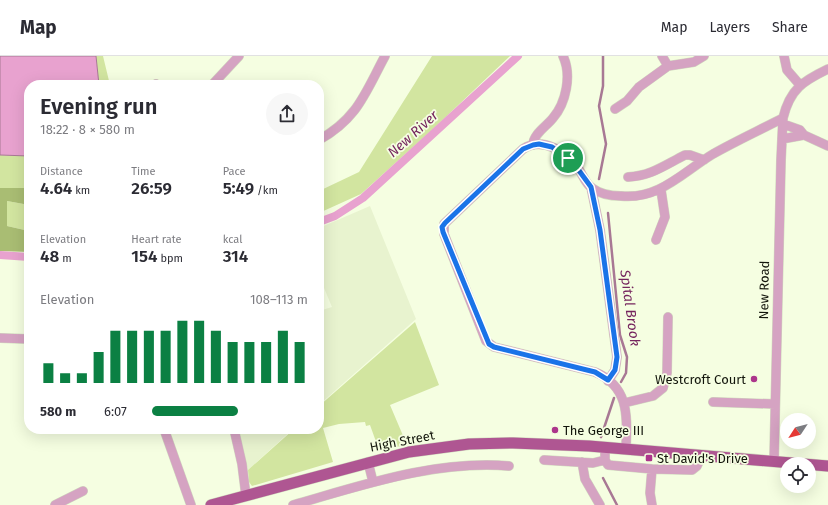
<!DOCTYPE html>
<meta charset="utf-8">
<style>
:root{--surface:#fff;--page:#f7f7f7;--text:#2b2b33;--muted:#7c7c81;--line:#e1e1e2;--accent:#0b8043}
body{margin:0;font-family:"Fira Sans",sans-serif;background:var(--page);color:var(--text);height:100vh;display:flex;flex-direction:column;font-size:15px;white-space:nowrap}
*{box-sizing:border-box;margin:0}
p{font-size:13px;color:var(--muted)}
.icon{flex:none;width:22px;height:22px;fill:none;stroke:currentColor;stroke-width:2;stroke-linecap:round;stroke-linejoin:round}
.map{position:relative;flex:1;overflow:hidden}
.panel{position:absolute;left:24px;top:24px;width:300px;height:354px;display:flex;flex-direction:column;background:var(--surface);border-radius:16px;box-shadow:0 4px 16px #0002}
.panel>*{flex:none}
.needle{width:26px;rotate:234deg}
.tools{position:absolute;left:780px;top:357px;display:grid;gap:8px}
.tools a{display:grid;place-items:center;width:36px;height:36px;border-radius:50%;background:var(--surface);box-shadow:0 4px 16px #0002;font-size:20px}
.pin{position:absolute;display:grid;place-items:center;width:34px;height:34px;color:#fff;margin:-17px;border:2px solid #fff;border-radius:50%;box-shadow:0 1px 4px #0007}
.round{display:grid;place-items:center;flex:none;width:42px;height:42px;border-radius:21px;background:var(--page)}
.overview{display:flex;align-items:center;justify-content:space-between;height:68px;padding:0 16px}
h1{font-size:22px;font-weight:600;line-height:30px}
.metrics{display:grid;grid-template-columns:repeat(3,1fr);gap:6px;height:68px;padding:4px 16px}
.metrics div{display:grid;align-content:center}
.metrics b{font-size:17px;font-weight:600}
.metrics small{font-size:11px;font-weight:400}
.metrics p{font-size:11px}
.chart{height:112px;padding:8px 16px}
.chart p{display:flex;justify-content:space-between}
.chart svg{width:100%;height:72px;margin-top:4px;stroke:var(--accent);stroke-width:6}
ul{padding:0 16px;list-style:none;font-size:13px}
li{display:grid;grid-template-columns:64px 48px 1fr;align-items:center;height:30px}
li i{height:10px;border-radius:5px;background:var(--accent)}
header{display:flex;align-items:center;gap:24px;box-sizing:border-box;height:56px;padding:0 20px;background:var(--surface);border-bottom:1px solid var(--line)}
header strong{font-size:19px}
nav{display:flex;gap:22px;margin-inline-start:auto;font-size:14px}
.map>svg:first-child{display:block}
.built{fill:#e8f3cf}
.green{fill:#d2e5a0}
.forest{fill:#a9bd73}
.water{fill:#e8a2cf;stroke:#a87894}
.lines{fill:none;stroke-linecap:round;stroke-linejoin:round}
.stream{stroke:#a87894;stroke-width:2.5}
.canal{stroke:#e8a2cf;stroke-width:8}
.minor-casing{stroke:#d1d9bf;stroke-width:10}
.major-casing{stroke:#d1d9bf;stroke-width:12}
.minor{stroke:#d5a3c2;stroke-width:9}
.major{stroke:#af5692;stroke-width:11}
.route-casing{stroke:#fff;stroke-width:8}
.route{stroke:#1a73e8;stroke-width:5}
.poi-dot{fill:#ac358b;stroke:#f5fee1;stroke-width:1.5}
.labels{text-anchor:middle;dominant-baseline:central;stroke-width:3.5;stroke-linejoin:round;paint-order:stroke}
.street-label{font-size:13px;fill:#13160c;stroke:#f5fee1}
.poi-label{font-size:13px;fill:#13160c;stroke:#f5fee1;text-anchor:start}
.water-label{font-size:14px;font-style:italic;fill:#75255e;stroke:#f5fee1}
</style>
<header>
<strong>Map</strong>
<nav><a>Map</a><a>Layers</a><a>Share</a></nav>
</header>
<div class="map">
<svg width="828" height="449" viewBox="0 0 828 449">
<rect width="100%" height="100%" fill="#f5fee1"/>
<!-- built -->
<path class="built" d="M370 150 416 263 319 349V255L332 251 319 220V172Z
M237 373H293L248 414Z"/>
<!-- green -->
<path class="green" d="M96 0H103L110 29H99Z
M432 0H510L432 74 361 138 319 157V135L359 116Z
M0 99 29 100V132H0Z
M7 145 29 149V175L7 170Z
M415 266 439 329 390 349 407 389 379 394 370 369 366 370 365 366 339 368 323 372 333 406 252 430 249 426 248 414 294 373H319V350Z"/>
<!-- forest -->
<path class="forest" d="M0 132H29V149L7 145V170L29 175V196L0 195Z"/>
<!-- water -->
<path class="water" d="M0 0H96L99 29H29V100L0 99Z"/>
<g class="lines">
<!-- stream -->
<path class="stream" d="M599 123 606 88 599 50 603 30V0
M608 157 620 279 627 301 626 317 621 326
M601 381 614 342
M603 422 617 449"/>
<!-- canal -->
<path class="canal" d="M319 166 335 160 363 142 518 0
M0 199 29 201"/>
<!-- minor casing -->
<g class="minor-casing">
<path id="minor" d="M662 0 668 10
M784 0 787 14 800 29
M156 28V29
M212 29 239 0
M615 53 627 45 639 31 668 10 694 6 704 0
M783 68 800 74 804 79 828 90
M782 83 804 79
M319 84C358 62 365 37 385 0
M533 89C533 78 547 70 553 62 566 47 572 19 563 0
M628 121C651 120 665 109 685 99H690L704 104
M591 131 600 174 617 301 615 314 608 325
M656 184 665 161 661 134
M0 282 29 283
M713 346 775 348
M624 347 653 340 663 332 667 317 668 261
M164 373 191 449
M234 373 242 408 246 440
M605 392V404L608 409 652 413 692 414 697 410 702 399
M626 393C627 361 630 331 595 316L494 291 486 285 444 178V168L523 93C542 80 567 96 578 112 583 119 585 127 592 132 600 138 612 140 621 140 659 144 683 116 713 98 736 85 760 74 783 62 790 33 803 25 828 13
M544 404 593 407 605 404
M368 406 373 426
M582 406 585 423 600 449
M774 406 781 104 783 62
M55 449 83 435
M293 449C363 429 435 404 509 410
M652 449 650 437 652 413"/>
</g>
<!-- major casing -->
<g class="major-casing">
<path id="major" d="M211 449 409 396 469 388 513 387 589 390 828 410"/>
</g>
<!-- minor -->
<use href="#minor" class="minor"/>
<!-- major -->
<use href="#major" class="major"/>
</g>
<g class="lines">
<!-- route casing -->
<g class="route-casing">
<path id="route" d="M539 88 552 91 572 105 591 131 600 174 617 301 615 314 608 324 595 316 494 291 489 288 443 176 442 171 445 167 523 93 533 89Z"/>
</g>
<!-- route -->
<use href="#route" class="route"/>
</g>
<!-- markers -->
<g class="poi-dot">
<circle cx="754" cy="323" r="4"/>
<circle cx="555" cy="374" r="4"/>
<rect x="645" y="398" width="8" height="8" rx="2"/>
</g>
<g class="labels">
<!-- street labels -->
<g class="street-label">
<text transform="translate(764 234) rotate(-89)">New Road</text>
<text transform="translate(402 385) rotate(-11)">High Street</text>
</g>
<!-- poi labels -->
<g class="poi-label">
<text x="746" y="323" text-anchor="end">Westcroft Court</text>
<text x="563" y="374">The George III</text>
<text x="657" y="402">St David's Drive</text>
</g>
<!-- water labels -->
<g class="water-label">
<text transform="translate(413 78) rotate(-42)">New River</text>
<text transform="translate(630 252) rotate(82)">Spital Brook</text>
</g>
</g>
</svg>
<div class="tools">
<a><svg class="needle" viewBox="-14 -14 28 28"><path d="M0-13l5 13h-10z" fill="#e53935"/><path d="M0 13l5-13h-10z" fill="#7c7c81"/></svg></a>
<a><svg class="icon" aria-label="locate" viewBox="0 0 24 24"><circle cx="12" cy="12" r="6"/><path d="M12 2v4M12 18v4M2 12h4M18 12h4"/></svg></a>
</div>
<div class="pin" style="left:568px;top:102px;background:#1e9e55"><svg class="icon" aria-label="arrive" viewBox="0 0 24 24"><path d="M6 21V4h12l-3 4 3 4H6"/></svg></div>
<section class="panel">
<div class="overview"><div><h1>Evening run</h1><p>18:22 · 8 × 580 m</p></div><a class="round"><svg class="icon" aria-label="share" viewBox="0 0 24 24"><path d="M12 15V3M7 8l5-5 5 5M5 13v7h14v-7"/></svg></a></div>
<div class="metrics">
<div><p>Distance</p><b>4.64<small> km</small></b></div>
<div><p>Time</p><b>26:59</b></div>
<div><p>Pace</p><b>5:49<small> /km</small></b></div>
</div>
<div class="metrics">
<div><p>Elevation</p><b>48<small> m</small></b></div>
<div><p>Heart rate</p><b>154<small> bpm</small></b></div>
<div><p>kcal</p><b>314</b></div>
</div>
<div class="chart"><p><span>Elevation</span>108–113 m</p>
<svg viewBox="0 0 160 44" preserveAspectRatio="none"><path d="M5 44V32M15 44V38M25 44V38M35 44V25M45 44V12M55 44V12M65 44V12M75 44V12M85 44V6M95 44V6M105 44V12M115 44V19M125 44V19M135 44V19M145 44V12M155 44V19"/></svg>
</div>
<ul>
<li><b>580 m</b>6:07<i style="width:55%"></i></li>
</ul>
</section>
</div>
